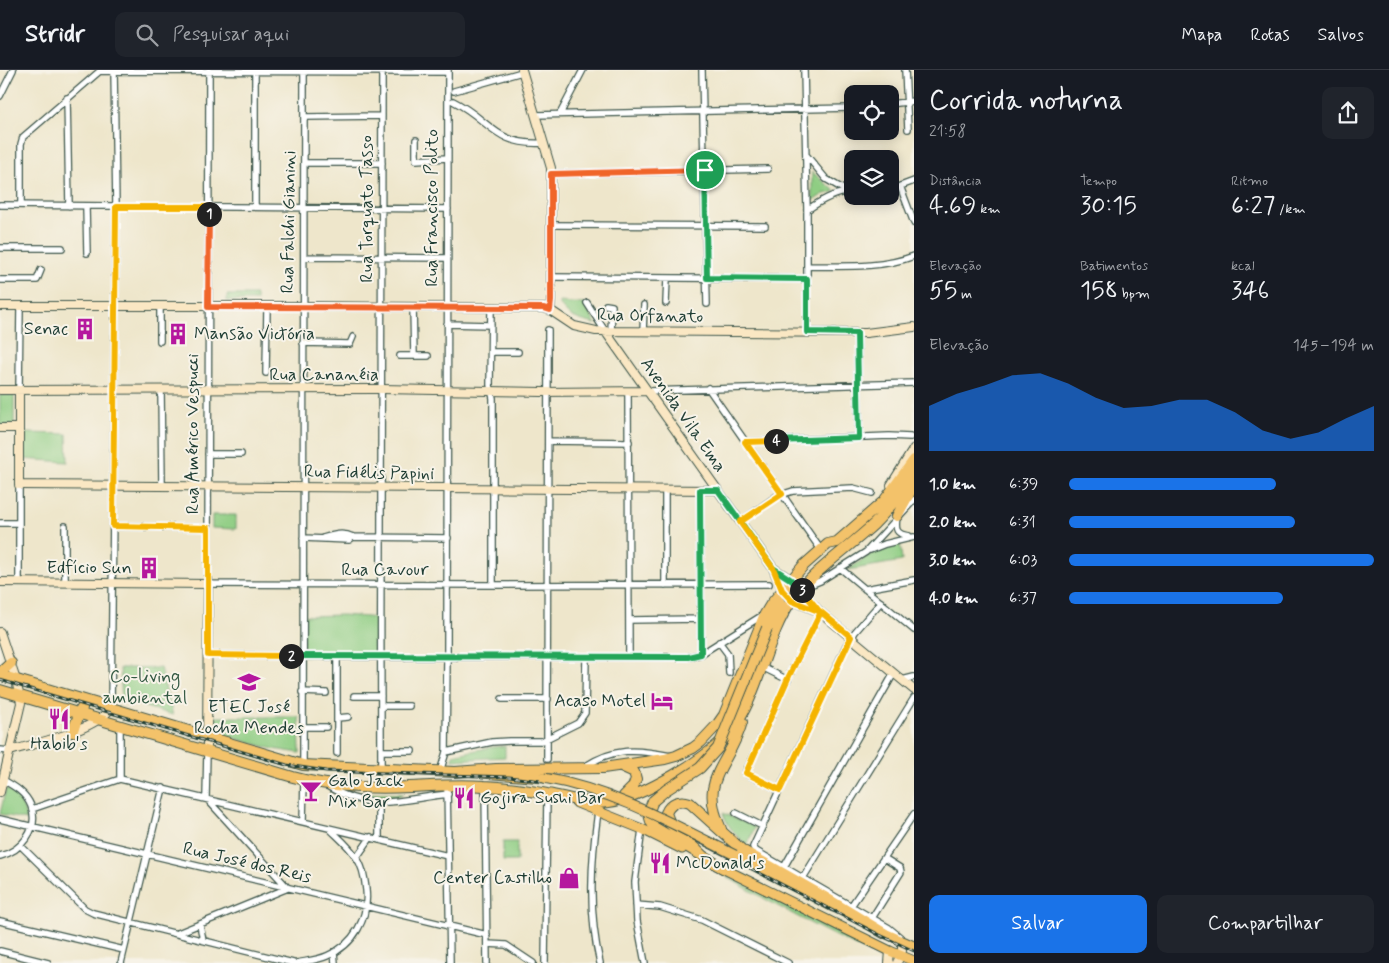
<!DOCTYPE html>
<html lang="pt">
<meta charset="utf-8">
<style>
:root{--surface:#171b24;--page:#20242c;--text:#f1f3f6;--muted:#9ea1a6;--line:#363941;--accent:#1a73e8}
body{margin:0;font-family:Mynerve,sans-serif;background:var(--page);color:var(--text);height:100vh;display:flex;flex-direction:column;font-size:19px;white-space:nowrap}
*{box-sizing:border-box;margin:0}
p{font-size:16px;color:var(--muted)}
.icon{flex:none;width:28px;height:28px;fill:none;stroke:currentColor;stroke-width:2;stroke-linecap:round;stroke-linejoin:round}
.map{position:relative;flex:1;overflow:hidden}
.side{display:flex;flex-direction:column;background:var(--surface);width:475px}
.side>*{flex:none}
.tools{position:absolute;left:844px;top:15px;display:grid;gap:10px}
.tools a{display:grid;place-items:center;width:55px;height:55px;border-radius:10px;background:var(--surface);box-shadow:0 2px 12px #0003;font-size:25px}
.pin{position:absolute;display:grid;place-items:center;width:42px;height:42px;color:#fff;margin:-21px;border:2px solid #fff;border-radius:50%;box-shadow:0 1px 5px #0007}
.km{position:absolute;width:25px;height:25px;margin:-12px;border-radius:50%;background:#222;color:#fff;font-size:14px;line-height:25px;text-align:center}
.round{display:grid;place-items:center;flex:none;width:52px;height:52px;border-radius:10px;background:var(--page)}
.head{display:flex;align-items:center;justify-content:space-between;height:85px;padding:0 15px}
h1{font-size:28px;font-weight:600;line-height:38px}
.stats{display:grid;grid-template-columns:repeat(3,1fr);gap:8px;height:85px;padding:5px 15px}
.stats div{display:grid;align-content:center}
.stats b{font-size:25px;font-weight:600}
.stats small{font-size:14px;font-weight:400}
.stats p{font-size:14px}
.chart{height:140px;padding:10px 15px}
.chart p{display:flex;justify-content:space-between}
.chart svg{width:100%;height:90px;margin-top:5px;fill:var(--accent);opacity:.7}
.primary-button{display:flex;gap:10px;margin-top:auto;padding:10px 15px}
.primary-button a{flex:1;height:58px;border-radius:10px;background:var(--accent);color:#fff;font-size:20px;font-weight:600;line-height:58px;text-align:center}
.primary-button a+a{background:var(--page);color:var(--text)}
ul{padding:0 15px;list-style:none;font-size:16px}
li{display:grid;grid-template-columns:80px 60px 1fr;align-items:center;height:38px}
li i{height:12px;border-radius:6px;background:var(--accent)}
header{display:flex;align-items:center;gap:30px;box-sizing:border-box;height:70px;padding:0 25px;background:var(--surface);border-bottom:1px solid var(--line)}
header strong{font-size:24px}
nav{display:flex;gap:28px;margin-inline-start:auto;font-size:18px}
.search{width:350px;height:45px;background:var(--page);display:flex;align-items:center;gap:12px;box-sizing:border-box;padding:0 18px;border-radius:10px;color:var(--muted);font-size:19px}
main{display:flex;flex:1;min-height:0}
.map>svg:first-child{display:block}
.green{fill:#8fcd83;stroke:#57855c}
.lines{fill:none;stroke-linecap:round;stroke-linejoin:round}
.street-casing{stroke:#3e564b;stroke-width:8}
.secondary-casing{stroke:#3e564b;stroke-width:10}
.primary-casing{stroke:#3e564b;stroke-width:11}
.highway-casing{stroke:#3e564b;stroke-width:12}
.street{stroke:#fff;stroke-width:5.5}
.secondary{stroke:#fae7c3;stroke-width:8}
.primary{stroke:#f3c26a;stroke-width:9}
.highway{stroke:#f3c26a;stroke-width:10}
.rail-casing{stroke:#1f3d34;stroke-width:3}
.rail{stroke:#f7f3e8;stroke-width:1;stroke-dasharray:4;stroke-linecap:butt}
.primary-bridge-casing{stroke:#3e564b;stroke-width:11;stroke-linecap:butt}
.highway-bridge-casing{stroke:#3e564b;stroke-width:12;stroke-linecap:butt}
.primary-bridge{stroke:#f3c26a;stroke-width:9}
.highway-bridge{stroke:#f3c26a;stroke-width:10}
.split-1-casing{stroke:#fff;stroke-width:10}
.split-2-casing{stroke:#fff;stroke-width:10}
.split-3-casing{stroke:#fff;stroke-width:10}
.split-4-casing{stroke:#fff;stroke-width:10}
.split-5-casing{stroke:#fff;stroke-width:10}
.split-1{stroke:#f0652b;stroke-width:6}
.split-2{stroke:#f5b400;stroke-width:6}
.split-3{stroke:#22a559;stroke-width:6}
.split-4{stroke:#f5b400;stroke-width:6}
.split-5{stroke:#22a559;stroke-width:6}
.labels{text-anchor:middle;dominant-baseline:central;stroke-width:4;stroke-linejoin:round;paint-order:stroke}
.street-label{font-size:18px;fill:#1f3d34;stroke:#f7f3e8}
.poi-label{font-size:18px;fill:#1f3d34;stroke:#f7f3e8;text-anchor:end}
.park-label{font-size:18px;fill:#355a44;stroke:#f7f3e8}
</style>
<header>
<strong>Stridr</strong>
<div class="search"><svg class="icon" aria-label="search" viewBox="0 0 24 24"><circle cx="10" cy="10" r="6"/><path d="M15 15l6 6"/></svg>Pesquisar aqui</div>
<nav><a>Mapa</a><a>Rotas</a><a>Salvos</a></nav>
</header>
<main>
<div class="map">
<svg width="914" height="893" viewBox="0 0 914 893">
<rect width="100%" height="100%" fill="#f7f3e8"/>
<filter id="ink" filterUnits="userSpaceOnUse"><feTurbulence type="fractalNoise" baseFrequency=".02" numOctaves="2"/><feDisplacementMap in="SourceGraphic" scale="10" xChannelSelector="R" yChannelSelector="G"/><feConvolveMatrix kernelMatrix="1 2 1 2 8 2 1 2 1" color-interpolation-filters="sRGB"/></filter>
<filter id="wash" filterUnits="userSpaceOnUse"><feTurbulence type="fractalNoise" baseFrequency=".0096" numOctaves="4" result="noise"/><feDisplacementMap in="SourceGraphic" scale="20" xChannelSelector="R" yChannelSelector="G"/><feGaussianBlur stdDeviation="1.12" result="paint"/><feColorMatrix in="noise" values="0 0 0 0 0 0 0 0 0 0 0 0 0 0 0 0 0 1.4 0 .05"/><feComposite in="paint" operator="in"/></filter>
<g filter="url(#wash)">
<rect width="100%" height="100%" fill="#eee6cb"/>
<!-- green -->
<path class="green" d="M812 102 834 120V122L824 124 812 131Z
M227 225H256V231H227Z
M559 232 584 234 596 254C581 251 565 247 559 232Z
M0 325H14V355H0Z
M25 363 67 364 68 392 22 389Z
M212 445H236V459L212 458Z
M900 471 902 491 848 500 869 485Z
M343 545 379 548V587L303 586 302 546Z
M120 598H160L173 645 122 630Z
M211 647H299L300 683 273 679 213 662Z
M505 676V687L453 690V685L492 677Z
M6 718C18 726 25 736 26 750L0 744Z
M354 723 403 724C383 734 375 731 354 723Z
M723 743 755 757 747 775C736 766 727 756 723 743Z
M503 772H517V791H503Z
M710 797 883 883 885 887 883 889C823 861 768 832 710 797Z"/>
</g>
<g filter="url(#ink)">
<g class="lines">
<!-- street casing -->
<g class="street-casing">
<path id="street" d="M209 0 208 514 493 515 769 514
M702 0 707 234
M804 0 807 140V262
M905 0 908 59
M100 1 448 2
M454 21 522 2
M0 26 13 0
M67 28 69 136
M453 31C491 50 494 76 544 73
M890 34 914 31
M560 44 583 0
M535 45 852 38
M305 47 382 46
M416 70V90L447 88
M807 86 826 109 848 122
M305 93H382
M551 104 768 99
M900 116 914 153
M890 120 914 111
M0 135 448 139
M21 135V74L23 67 101 0
M86 137 87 183
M255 137V2
M807 140C820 131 837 121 852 122
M552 155 765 156
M0 178H62
M304 187 447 188
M807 196C842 196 880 199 914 186
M551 207 807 209
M0 210H37L41 200
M587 233 605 261
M666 233 667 208
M606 235 612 236 611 262
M160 237V271
M413 237 414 286
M491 238 490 315 493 328V515
M447 254 491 255
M643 262 644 235
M857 263 859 368
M303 273 350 274 353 267
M491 282H518
M400 286H428
M266 303 267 237
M708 318 821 480
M19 320 20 236
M161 320 162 416
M628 321 629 587
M648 321 914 313
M548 371 629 372
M745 372 889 366 910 367
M208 384H241
M700 420 701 584
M897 447C895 460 896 464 909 466
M740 452 777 426 793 421 853 418 872 423
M0 453H19
M65 456V512
M113 456 208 458
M303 468 349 470 353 467
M323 468C333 465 343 462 353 467L448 468
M870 480 885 474 914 467
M840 498 914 560
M19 512V415
M665 515V420
M805 517 820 511 866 482 914 430
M865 519 914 510
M881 532 855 562 846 576 753 777 756 781 889 858 900 867
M629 550 700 549
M719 572 728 584 729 603
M208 585 381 587H688L701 584 763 545
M337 587V683
M762 597 788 610
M902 610 914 607
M302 622 326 623
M354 626H381
M502 629H548
M381 636H409
M111 638 116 137 114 0
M337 648 348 647
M302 657H326
M0 680 10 681
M381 681H412
M446 682 492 672 509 671H542L578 653 585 643 586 587
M547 689 548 260
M303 695 304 0
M584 697C614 677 637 679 671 686
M381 699C380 466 382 233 382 0
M440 702 446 682 447 587 448 0
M120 709V656
M447 715 450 893
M485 716 487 893
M329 717C371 743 402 729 448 724
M780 720 747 704 746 702 789 606 821 542
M206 728 207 682
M32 739 120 709 448 786
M598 741C591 792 588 842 600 893
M736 743 762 756
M0 749 487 865
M303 751 304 710
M642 759 635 812 637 851 645 893
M379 769V733
M21 776 85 839 93 843 293 893
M0 786C21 781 40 759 31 736 26 723 14 716 3 710
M357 787 371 767
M784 797 894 603
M803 808 914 628
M636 835 660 837 702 850 788 893
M851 836 914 744
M872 848 901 802 900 798 884 788
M0 851 124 880
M200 855 203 870
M178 863 288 818 206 728
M487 874 506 875 533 893
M0 881 48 893
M334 882 335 893
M121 893 163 718
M297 893C307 891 318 890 327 886 354 875 369 848 366 820 365 809 363 796 356 787 349 776 339 768 330 759
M545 893 547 724"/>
</g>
<!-- secondary casing -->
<g class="secondary-casing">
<path id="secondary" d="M522 0 551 98V231L550 240
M0 236H303L544 238 550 240 574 256 596 261 866 263 914 257
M605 261 773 498C785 529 789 530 819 541
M0 320 381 319 542 322 648 321
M19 320V415L718 420
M0 358H19
M891 415 914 378
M773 498 790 509 819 541 914 620
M0 512 208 514 207 682
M0 562 16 610 21 633 0 722
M10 681C37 673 95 661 111 638
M889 893 890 881
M897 893 902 881V872"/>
</g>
<!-- primary casing -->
<g class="primary-casing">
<path id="primary" d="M482 703 544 708
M577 733 642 759 682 779
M735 785 833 837
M716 795 890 881 914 891
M878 860 914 876"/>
</g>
<!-- highway casing -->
<g class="highway-casing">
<path id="highway" d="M897 446 914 415
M767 558 780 532
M0 603 11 593
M0 605 303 695 455 702 496 699 603 698 665 689 676 686 693 678 701 672 717 655 724 645 765 544 771 534 803 496 828 474 837 472 884 431 914 390
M0 620 293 707C330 717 371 719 410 717 435 716 459 714 484 716 505 717 526 720 547 724 567 727 587 735 609 732 641 728 709 688 730 662 759 627 765 569 791 531 814 500 846 480 874 454 889 439 902 422 914 405
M72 662 82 638
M621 696 634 702 636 709 633 717 624 726
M653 731C648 741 648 747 654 757L723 798
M721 759C697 708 730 696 742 652
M703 786 670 754 666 743C670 733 679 729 690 733L742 780 823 826 884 863"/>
</g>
<!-- street -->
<use href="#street" class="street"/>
<!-- secondary -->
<use href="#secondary" class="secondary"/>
<!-- primary -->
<use href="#primary" class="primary"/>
<!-- highway -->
<use href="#highway" class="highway"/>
<!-- rail casing -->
<g class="rail-casing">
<path id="rail" d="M0 610 287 695 326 701 509 707C539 710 570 715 599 724 612 729 626 735 639 741L880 865 914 881"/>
</g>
<!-- rail -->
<use href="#rail" class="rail"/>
<!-- primary-bridge casing -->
<g class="primary-bridge-casing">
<path id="primary-bridge" d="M544 708C613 720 673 754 735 785"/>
</g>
<!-- highway-bridge casing -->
<g class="highway-bridge-casing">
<path id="highway-bridge" d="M653 731 666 720 700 698 718 678 767 558"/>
</g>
<!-- primary-bridge -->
<use href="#primary-bridge" class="primary-bridge"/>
<!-- highway-bridge -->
<use href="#highway-bridge" class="highway-bridge"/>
</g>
</g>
<g class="lines" filter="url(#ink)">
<!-- split-1 casing -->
<g class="split-1-casing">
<path id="split-1" d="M209 144 208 237 544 238 550 240 551 231V104L705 100"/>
</g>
<!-- split-2 casing -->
<g class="split-2-casing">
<path id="split-2" d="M209 144 210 137H116L113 456 208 458V585L291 586"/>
</g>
<!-- split-3 casing -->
<g class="split-3-casing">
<path id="split-3" d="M291 586 688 587 701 584 700 420H718L773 498 790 509 802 520"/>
</g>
<!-- split-4 casing -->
<g class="split-4-casing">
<path id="split-4" d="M776 371 745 372 782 424 740 452 773 498 782 520 792 531 821 542 789 606 746 703 780 720 851 567 821 542 819 541 802 520"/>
</g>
<!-- split-5 casing -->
<g class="split-5-casing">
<path id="split-5" d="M705 100 707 208 807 209V262L857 263 859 368 776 371"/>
</g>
<!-- split-1 -->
<use href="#split-1" class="split-1"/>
<!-- split-2 -->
<use href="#split-2" class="split-2"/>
<!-- split-3 -->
<use href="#split-3" class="split-3"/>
<!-- split-4 -->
<use href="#split-4" class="split-4"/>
<!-- split-5 -->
<use href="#split-5" class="split-5"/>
</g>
<!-- icons -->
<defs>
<g id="building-bare" transform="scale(1.725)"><path d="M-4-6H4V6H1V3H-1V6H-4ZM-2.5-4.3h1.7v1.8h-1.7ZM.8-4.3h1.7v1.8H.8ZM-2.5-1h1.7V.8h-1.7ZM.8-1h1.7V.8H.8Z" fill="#b5179e" stroke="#f7f3e8" stroke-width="2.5" paint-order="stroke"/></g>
<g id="university-bare" transform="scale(1.725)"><path d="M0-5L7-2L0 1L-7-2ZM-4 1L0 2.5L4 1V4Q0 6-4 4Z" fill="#b5179e" stroke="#f7f3e8" stroke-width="2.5" paint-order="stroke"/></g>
<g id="hotel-bare" transform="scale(1.725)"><path d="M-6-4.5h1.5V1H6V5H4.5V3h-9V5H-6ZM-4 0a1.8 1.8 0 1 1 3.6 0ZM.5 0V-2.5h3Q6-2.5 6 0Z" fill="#b5179e" stroke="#f7f3e8" stroke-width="2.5" paint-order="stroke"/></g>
<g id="restaurant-bare" transform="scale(1.725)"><path d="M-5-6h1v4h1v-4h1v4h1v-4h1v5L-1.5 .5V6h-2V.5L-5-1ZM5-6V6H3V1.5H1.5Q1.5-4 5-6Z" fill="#b5179e" stroke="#f7f3e8" stroke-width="2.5" paint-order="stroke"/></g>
<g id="bar-bare" transform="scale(1.725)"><path d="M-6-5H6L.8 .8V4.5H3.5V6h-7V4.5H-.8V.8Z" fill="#b5179e" stroke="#f7f3e8" stroke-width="2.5" paint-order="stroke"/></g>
<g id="shop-bare" transform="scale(1.725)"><path d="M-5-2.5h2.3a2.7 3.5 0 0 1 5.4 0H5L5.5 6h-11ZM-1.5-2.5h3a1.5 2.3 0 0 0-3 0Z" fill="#b5179e" stroke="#f7f3e8" stroke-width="2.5" paint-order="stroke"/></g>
</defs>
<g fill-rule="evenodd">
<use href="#building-bare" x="85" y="259"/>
<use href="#building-bare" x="178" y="264"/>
<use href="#building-bare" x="149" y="498"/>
<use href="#university-bare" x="249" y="612"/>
<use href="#hotel-bare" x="662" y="631"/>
<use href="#restaurant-bare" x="59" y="649"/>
<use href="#bar-bare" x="311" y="721"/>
<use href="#restaurant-bare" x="464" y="728"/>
<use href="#restaurant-bare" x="660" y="793"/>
<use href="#shop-bare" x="569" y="808"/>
</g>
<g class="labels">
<!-- street labels -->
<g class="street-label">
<text transform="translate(432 138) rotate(-90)">Rua Francisco Polito</text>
<text transform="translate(367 139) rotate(-90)">Rua Torquato Tasso</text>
<text transform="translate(289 152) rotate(-89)">Rua Falchi Gianini</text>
<text transform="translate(650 246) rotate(1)">Rua Orfanato</text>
<text x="324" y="305">Rua Cananéia</text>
<text transform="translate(683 345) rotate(55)">Avenida Vila Ema</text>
<text transform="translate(193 364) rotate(-90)">Rua Américo Vespucci</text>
<text transform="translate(369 403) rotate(1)">Rua Fidélis Papini</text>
<text x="385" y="500">Rua Cavour</text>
<text transform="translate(247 793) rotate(13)">Rua José dos Reis</text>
</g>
<!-- poi labels -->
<g class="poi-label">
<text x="68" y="259">Senac</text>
<text x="194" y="264" text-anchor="start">Mansão Victória</text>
<text x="132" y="498">Edfício Sun</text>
<text x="646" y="631">Acaso Motel</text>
<text x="249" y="637" text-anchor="middle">ETEC José<tspan x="249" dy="21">Rocha Mendes</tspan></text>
<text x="59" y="674" text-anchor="middle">Habib's</text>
<text x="328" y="711" text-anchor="start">Galo Jack<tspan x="328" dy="21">Mix Bar</tspan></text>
<text x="480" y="728" text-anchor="start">Gojira Sushi Bar</text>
<text x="676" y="793" text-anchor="start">McDonald's</text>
<text x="552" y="808">Center Castilho</text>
</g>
<!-- park labels -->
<g class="park-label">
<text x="145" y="607">Co-living<tspan x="145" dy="21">ambiental</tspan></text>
</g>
</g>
</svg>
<div class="tools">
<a><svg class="icon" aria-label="locate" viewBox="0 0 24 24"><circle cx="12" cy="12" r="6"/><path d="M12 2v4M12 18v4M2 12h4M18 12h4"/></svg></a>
<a><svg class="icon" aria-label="layers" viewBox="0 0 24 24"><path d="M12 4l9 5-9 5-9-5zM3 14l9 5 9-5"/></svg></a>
</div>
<div class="pin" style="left:705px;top:100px;background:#1e9e55"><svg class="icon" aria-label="arrive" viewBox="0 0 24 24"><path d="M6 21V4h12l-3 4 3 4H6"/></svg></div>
<b class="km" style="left:209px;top:144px">1</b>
<b class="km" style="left:291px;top:586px">2</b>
<b class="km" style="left:802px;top:520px">3</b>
<b class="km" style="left:776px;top:371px">4</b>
</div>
<section class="side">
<div class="head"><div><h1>Corrida noturna</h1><p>21:58</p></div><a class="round"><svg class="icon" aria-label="share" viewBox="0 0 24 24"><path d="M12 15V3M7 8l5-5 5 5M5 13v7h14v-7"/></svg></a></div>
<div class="stats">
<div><p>Distância</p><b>4.69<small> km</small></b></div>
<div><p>Tempo</p><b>30:15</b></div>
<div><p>Ritmo</p><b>6:27<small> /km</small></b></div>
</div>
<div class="stats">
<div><p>Elevação</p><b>55<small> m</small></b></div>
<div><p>Batimentos</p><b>158<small> bpm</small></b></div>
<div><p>kcal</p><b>346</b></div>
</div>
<div class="chart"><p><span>Elevação</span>145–194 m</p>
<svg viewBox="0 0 160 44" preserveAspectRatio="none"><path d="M0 44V22L10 16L20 12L30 7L40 6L50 11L60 18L70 23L80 22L90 19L100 19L110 25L120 34L130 38L140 35L150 28L160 22V44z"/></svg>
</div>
<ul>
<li><b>1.0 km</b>6:39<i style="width:68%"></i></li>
<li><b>2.0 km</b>6:31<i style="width:74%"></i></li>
<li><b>3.0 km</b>6:03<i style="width:100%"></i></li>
<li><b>4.0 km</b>6:37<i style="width:70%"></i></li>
</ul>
<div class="primary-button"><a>Salvar</a><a>Compartilhar</a></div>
</section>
</main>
